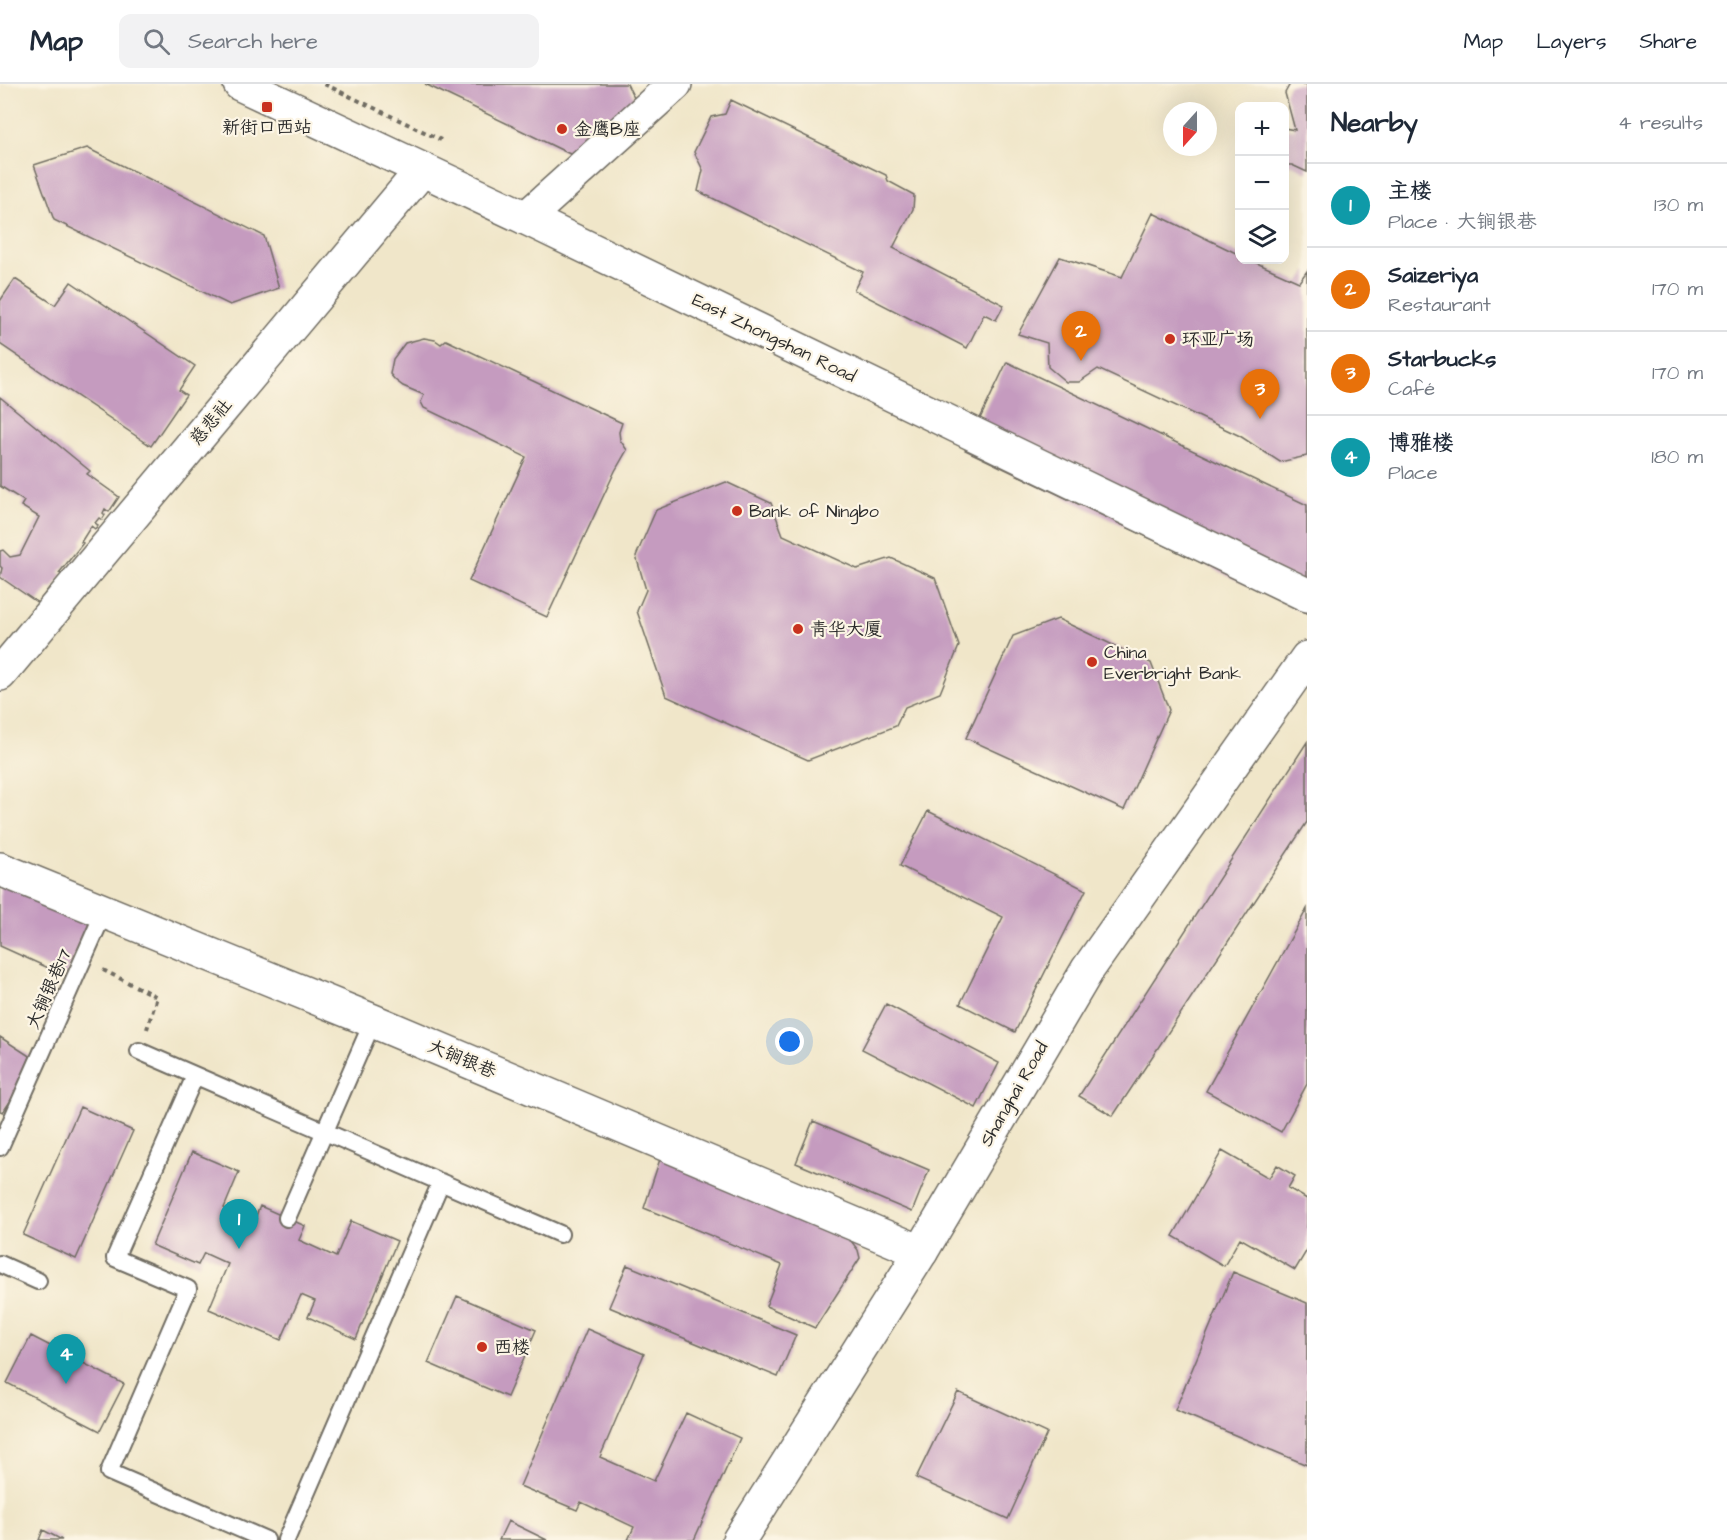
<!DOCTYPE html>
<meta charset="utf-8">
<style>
:root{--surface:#fff;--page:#f2f2f3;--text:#1f2937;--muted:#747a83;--line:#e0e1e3;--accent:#0f766e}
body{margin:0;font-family:"Architects Daughter","LXGW WenKai TC",sans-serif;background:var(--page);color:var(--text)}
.controls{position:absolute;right:18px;top:18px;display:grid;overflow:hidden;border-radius:12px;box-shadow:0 6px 24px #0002}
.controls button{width:54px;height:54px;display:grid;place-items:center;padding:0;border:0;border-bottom:2px solid var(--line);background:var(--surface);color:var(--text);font:30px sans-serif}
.compass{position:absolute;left:1163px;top:18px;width:54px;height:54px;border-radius:50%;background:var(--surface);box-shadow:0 6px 24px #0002;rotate:201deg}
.you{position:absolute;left:790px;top:958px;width:21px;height:21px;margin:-15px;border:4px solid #fff;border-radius:50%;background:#1a73e8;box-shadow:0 0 0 9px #1a73e833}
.badge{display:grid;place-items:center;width:39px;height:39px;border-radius:50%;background:var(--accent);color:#fff;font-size:20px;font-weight:700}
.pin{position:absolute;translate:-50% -50px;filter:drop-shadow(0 2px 3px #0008)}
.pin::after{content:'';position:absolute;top:32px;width:21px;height:18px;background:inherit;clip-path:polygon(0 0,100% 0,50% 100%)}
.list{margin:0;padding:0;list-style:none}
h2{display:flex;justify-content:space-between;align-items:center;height:78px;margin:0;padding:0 24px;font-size:26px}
h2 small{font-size:20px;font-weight:400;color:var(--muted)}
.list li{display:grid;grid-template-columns:39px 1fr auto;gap:18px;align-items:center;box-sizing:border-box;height:84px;padding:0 24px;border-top:2px solid var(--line)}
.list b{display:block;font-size:22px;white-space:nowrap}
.list p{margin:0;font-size:20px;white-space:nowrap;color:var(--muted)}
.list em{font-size:20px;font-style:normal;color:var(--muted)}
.icon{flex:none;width:33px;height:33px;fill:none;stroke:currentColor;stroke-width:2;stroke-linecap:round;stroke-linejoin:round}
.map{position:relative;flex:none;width:1307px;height:1456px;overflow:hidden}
header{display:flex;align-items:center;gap:36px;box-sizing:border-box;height:84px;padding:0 30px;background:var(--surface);border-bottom:2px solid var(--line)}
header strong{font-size:28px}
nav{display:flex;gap:33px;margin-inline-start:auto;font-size:21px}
.search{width:420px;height:54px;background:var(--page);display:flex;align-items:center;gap:15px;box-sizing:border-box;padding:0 21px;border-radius:12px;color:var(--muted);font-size:22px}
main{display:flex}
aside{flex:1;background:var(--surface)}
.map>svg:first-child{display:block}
.building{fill:#c59bbf}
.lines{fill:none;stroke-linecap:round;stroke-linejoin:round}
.service-casing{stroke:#706c62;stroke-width:20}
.minor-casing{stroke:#706c62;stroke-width:36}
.secondary-casing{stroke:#706c62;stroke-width:36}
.primary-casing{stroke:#706c62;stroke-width:36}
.path{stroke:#706c62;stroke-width:4;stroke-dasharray:4.5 4.5;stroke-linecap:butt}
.service{stroke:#fff;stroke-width:16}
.minor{stroke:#fff;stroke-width:33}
.secondary{stroke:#fff;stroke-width:33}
.primary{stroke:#fff;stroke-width:33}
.poi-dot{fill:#c8321e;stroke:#fcf5e5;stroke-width:2}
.labels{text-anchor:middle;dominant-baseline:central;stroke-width:4.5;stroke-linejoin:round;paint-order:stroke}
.poi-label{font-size:18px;fill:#2b2b2b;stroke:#fcf5e5;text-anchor:start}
.street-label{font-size:18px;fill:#2b2b2b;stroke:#fcf5e5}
</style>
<header>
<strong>Map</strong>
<div class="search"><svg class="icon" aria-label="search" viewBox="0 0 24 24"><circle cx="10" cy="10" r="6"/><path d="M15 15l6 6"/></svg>Search here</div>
<nav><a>Map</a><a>Layers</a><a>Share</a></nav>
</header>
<main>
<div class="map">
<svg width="1307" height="1456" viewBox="0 0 1307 1456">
<rect width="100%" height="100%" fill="#fcf5e5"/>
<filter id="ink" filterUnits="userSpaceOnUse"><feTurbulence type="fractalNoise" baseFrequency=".0167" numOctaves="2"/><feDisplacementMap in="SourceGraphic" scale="12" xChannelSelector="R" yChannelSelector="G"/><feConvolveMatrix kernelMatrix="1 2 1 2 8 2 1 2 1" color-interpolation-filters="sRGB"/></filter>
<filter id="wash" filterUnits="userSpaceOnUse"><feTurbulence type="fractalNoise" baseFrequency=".008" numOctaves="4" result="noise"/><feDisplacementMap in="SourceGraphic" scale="24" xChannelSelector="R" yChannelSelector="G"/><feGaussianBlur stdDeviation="1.35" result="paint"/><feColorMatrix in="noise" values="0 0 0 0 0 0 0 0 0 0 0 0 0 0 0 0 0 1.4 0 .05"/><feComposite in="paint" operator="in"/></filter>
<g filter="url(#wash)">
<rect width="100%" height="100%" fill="#f0e6c9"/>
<g id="blocks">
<path class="building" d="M425 0H627L637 20 572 71Z
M1290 0H1307V88L1292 81H1284V44L1295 46 1285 9Z
M731 16 886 91 888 97 914 111 913 125 893 164 1004 221 996 236 984 230 967 264 854 206 863 188 698 107 703 86 694 68 711 33 725 30Z
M87 64 264 152 279 204 230 221 54 136 34 81Z
M1153 129 1240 171V176H1250L1299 198 1307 187V372L1280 378 1240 352 1098 285 1079 298H1066L1048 283 1047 259 1018 250 1060 173 1122 193Z
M15 195 55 221 71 198 195 282 179 306 186 311 151 362 0 260V217Z
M424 254 435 256 441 260 446 256 622 339 619 348 620 356 627 366 615 387 547 533 469 497 526 373 424 324 421 318 424 311 403 302 395 296 390 290 393 275 405 259Z
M1007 278 1307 421V529L965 366Z
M0 313 90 387 87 390 119 413 109 428 105 425 103 429 105 431 102 436 99 434 95 439 98 441 95 445 91 442 81 458 83 459 59 489 63 491 52 505 49 504 38 519 0 493 2 484 0 482V467L3 466 10 473 20 471 39 433 21 422 24 417 0 402Z
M726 398 771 419 783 451 857 485 891 474 935 494 959 562 940 609 905 623 896 642 808 676 666 612 637 527 646 506 636 472 656 426Z
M1058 535 1151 579 1169 626 1124 726 966 654 1013 552Z
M1307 658V738L1113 1032 1079 1012Z
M928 727 1086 806 1015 948 960 920 1003 833 900 782Z
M0 793 93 834 66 892 0 862Z
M1307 825V1000L1281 1048 1206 1007Z
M886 920 999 979 976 1024 862 965Z
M0 953 37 977 3 1028 0 1027Z
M80 1023 133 1047 76 1175 23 1151Z
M813 1037 929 1086 912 1128 796 1079Z
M1222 1067 1269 1094 1277 1081 1295 1092 1288 1104 1307 1115V1166L1295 1186 1240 1154 1224 1182 1173 1152Z
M192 1068 239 1088 224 1124 254 1137 260 1122 305 1142 299 1156 336 1173 351 1137 397 1157 356 1255 308 1233 315 1217 301 1211 281 1256 209 1225 228 1180 204 1169 198 1181 152 1161Z
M661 1072 848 1153 858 1166 860 1174 815 1244 766 1222 782 1181 644 1124Z
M627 1181 796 1251 778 1293 609 1223Z
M1233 1188 1307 1219V1381L1175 1326Z
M457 1212 536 1246 507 1313 428 1279Z
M587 1245 644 1270 600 1373 654 1397 686 1329 740 1354 694 1456H628L634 1443 581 1418 577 1426 520 1402Z
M31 1252 124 1300 100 1347 7 1299Z
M958 1308 1047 1349 1008 1435 916 1394Z
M508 1437 547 1456H499Z
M43 1446 62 1456H39Z"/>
</g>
</g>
<g filter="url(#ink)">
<use href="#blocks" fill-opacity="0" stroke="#706c62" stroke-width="1.5"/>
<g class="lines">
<defs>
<path id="service" d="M139 967 560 1150
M195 992 115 1174 188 1205 109 1388 266 1456
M0 1063 104 828
M287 1134 373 937
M0 1180 38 1197
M286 1456 441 1098"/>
<path id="minor" d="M526 134 675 0
M0 590 422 86
M0 785 373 937 921 1168"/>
<path id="secondary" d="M739 1456 921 1168 1088 885 1307 574"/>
<path id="primary" d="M240 0 526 134 1307 511"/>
</defs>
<use href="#service" class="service-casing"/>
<use href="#minor" class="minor-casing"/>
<use href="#secondary" class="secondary-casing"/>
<use href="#primary" class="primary-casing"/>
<path class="path" d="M324 0 441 56
M103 886 157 913 147 945"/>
<use href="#service" class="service"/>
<use href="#minor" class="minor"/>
<use href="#secondary" class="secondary"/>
<use href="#primary" class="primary"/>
</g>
</g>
<g class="poi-dot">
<rect x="261" y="17" width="12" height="12" rx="3"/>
<circle cx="562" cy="45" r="6"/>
<circle cx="1170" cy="255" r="6"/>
<circle cx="737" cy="427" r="6"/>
<circle cx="798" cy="545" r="6"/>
<circle cx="1092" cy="578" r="6"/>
<circle cx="482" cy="1263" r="6"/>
</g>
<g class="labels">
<g class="poi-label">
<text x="267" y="43" text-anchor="middle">新街口西站</text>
<text x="574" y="45">金鹰B座</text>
<text x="1182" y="255">环亚广场</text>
<text x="749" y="427">Bank of Ningbo</text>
<text x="810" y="545">青华大厦</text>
<text x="1104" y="568">China<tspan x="1104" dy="21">Everbright Bank</tspan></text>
<text x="494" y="1263">西楼</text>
</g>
<g class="street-label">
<text transform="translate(774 254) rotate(26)">East Zhongshan Road</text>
<text transform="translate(211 338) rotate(-50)">慈悲社</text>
<text transform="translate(49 905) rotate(-66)">大锏银巷17</text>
<text transform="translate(462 975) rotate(23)">大锏银巷</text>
<text transform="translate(1014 1010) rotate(-60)">Shanghai Road</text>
</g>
</g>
</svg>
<div class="controls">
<button>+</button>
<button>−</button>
<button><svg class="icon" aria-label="layers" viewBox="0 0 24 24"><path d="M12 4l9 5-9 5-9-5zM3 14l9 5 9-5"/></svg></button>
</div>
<svg class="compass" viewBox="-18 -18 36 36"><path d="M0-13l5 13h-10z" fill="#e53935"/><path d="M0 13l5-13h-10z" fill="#747a83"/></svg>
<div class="you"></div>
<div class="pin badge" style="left:239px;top:1165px;background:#0f9aa8">1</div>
<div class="pin badge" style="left:1081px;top:277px;background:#e8710a">2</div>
<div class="pin badge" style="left:1260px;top:335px;background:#e8710a">3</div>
<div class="pin badge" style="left:66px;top:1300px;background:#0f9aa8">4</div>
</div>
<aside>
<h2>Nearby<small>4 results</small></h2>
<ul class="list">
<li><span class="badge" style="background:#0f9aa8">1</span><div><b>主楼</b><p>Place · 大锏银巷</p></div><em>130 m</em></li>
<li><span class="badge" style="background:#e8710a">2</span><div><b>Saizeriya</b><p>Restaurant</p></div><em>170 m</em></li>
<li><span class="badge" style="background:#e8710a">3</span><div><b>Starbucks</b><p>Café</p></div><em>170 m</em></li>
<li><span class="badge" style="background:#0f9aa8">4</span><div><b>博雅楼</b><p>Place</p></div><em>180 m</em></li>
</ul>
</aside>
</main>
